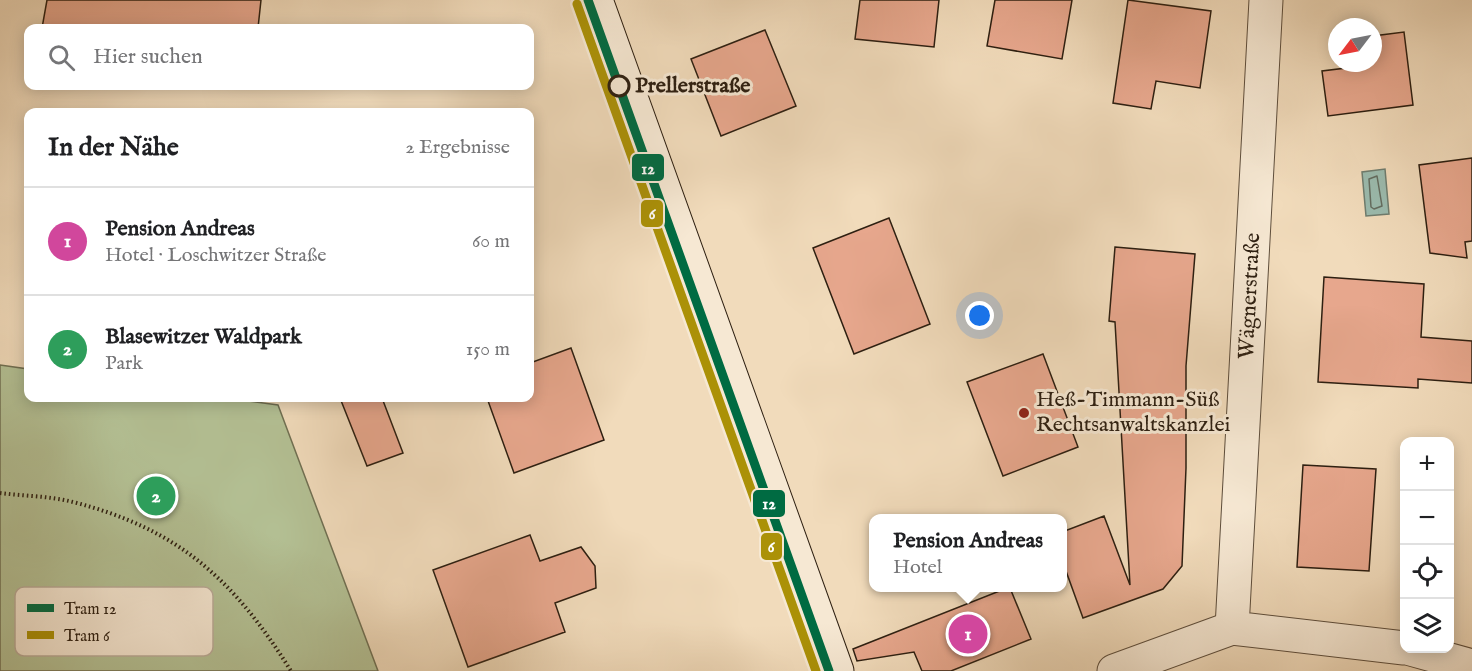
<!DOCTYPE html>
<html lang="de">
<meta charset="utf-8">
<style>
:root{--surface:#fff;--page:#f2f2f2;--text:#202124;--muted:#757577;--line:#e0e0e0;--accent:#ea580c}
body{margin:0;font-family:"IM FELL English",serif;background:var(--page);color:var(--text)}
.controls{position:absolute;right:18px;bottom:18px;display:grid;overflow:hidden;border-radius:12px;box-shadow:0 3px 15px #0003}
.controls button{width:54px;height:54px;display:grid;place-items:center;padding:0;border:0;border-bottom:2px solid var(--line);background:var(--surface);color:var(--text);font:30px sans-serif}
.compass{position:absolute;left:1328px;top:18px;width:54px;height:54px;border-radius:50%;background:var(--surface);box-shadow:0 3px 15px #0003;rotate:238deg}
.you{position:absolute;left:980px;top:316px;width:21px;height:21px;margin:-15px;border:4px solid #fff;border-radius:50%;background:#1a73e8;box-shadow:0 0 0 9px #1a73e833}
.badge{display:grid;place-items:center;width:39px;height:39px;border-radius:50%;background:var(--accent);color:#fff;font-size:20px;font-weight:700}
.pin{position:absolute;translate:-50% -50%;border:3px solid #fff;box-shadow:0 2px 6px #0006}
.popup{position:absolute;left:869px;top:514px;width:198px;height:78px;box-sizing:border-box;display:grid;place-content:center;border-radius:12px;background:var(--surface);filter:drop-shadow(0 2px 4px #0005);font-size:20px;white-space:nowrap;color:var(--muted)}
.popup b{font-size:22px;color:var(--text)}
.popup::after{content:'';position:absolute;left:50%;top:100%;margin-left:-12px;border:12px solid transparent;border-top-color:var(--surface)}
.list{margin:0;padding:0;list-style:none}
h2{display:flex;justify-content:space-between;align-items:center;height:78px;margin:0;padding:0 24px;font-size:26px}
h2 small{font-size:20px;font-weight:400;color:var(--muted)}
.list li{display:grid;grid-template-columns:39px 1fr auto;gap:18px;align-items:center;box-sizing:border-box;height:108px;padding:0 24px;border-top:2px solid var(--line)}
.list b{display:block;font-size:22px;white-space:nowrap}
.list p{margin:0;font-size:20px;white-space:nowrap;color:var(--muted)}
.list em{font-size:20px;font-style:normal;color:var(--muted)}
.icon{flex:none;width:33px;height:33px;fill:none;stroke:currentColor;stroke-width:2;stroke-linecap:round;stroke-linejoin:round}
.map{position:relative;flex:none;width:1472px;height:671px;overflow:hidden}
.search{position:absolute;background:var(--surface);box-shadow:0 3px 15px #0003;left:24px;top:24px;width:510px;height:66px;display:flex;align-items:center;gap:15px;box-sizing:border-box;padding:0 21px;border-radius:12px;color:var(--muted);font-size:22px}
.panel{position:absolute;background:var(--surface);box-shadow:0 3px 15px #0003;left:24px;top:108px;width:510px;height:294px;border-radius:12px}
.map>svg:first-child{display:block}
.green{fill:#b4c195;stroke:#707053;stroke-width:1.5}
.water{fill:#9bbbae;stroke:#6f7d6f;stroke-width:1.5}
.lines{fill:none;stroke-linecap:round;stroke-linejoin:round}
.shore{stroke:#646d60;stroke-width:1.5}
.building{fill:#e7a78d;stroke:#2d1f11;stroke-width:1.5}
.street-casing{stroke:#5e4e3c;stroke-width:35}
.secondary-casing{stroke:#2d1f11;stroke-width:35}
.path{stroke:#2d1f11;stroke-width:4;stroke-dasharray:1.5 3;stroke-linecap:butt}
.street{stroke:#f6e8d3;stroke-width:33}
.secondary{stroke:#f6e8d3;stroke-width:33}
.tram-1-casing{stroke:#f6e8d3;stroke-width:14}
.tram-2-casing{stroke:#f6e8d3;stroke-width:14}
.tram-1{stroke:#006b42;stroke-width:9}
.tram-2{stroke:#ab9107;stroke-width:9}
.stop-dot{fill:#f6e8d3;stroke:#2d1f11;stroke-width:3}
.poi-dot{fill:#8f2418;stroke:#f6e8d3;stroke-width:2}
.labels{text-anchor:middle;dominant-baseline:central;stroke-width:6;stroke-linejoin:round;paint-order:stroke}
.stop-label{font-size:22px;font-weight:bold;fill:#2d1f11;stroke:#f6e8d3;text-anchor:start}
.street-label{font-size:22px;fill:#2d1f11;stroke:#f6e8d3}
.poi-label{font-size:22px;fill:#2d1f11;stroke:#f6e8d3;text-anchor:start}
.key{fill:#f6e8d3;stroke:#baac99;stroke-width:1.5}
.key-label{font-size:16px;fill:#2d1f11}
.line-badge{stroke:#f6e8d3;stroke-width:2}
.badge-label{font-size:16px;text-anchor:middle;font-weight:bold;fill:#fff}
</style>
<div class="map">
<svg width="1472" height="671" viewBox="0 0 1472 671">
<rect width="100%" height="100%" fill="#f1dbbb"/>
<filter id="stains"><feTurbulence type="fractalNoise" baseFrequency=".00333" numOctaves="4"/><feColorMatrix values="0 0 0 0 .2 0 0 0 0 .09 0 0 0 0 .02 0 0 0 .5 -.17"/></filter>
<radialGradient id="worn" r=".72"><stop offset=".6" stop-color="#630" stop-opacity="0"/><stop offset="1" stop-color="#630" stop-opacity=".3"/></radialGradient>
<path class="green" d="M0 365 28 369V398H225L278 405 378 671H0Z"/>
<path class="water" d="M1385 169 1389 214 1366 216 1362 172Z"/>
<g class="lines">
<path class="shore" d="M1377 176 1382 206 1374 209 1371 207 1369 179Z"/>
</g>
<path class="building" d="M47 0H261L258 28H42Z
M860 0H939L934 47 855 39Z
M995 0H1072L1062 59 987 46Z
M1128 0 1211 11 1200 88 1156 81 1151 109 1113 103Z
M765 30 796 106 721 136 691 59Z
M1404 32 1413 105 1328 116 1322 71 1346 68 1345 63H1373V36Z
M1472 158V241L1465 242 1467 258 1430 253 1419 165Z
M889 218 930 324 854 354 813 248Z
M1115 247 1195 254 1186 366V468L1182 566 1163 589 1083 618 1062 560V532L1104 516 1130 585 1115 322 1109 321Z
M1324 277 1424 284 1421 337 1472 341V383L1418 379V388L1318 382Z
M571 348 604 440 514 473 487 398H530V363Z
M1043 354 1078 447 1003 476 967 382Z
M340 398H382L403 453 367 466Z
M1303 465 1376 469 1369 571 1297 567Z
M530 535 540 561 581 547 595 566 596 588 555 603 565 632 468 667 433 570Z
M1007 588H1010L1031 639 951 671H922L914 652 857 661 853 649Z"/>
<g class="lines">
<defs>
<path id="street" d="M1232 628 1266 0
M1407 648 1472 666
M1114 671 1232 628 1404 648"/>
<path id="secondary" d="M596 0 837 671"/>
</defs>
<use href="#street" class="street-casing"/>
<use href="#secondary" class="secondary-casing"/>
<path class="path" d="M0 493C24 496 50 496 73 502 179 529 234 580 291 671"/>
<use href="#street" class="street"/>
<use href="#secondary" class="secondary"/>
<defs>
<path id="tram-1" d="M588 0 829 671"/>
<path id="tram-2" d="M577 4 816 671"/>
</defs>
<use href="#tram-1" class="tram-1-casing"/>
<use href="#tram-2" class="tram-2-casing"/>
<use href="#tram-1" class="tram-1"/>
<use href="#tram-2" class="tram-2"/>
</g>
<circle class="stop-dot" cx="619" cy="86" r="10"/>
<circle class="poi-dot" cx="1024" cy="413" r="6"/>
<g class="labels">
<g class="stop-label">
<text x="635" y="86">Prellerstraße</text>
</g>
<g class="street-label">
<text transform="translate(1250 296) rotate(-87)">Wägnerstraße</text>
</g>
<g class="poi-label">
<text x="1036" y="400">Heß-Timmann-Süß<tspan x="1036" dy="25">Rechtsanwaltskanzlei</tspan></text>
</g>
</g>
<rect x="15" y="587" width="198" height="69" rx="9" class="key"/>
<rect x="27" y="604" width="27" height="8" fill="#006b42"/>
<rect x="27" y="631" width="27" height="8" fill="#ab9107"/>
<g class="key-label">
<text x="64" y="614">Tram 12</text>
<text x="64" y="641">Tram 6</text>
</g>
<g class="line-badge">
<rect x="631" y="153" width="34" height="29" rx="6" fill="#006b42"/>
<rect x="640" y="199" width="24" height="29" rx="6" fill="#ab9107"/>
<rect x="752" y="489" width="34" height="29" rx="6" fill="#006b42"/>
<rect x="760" y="532" width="23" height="29" rx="6" fill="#ab9107"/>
</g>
<g class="badge-label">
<text x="648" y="174">12</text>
<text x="652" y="219">6</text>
<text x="769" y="509">12</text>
<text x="771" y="552">6</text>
</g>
<rect width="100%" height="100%" filter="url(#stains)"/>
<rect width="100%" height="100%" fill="url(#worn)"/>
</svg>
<div class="controls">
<button>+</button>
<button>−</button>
<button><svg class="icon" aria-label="locate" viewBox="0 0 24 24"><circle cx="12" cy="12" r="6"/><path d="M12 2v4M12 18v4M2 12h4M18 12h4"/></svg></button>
<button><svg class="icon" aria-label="layers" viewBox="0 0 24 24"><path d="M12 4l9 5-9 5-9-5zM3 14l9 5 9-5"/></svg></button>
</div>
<svg class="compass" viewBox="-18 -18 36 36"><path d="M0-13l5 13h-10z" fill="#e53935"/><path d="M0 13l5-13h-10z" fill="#757577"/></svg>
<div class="you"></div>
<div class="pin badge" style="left:968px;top:634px;background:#d1479c">1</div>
<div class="popup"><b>Pension Andreas</b>Hotel</div>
<div class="pin badge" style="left:156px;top:496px;background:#2e9e5b">2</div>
<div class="search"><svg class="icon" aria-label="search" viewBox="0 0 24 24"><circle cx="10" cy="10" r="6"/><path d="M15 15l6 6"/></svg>Hier suchen</div>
<section class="panel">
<h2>In der Nähe<small>2 Ergebnisse</small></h2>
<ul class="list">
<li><span class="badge" style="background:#d1479c">1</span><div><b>Pension Andreas</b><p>Hotel · Loschwitzer Straße</p></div><em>60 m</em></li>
<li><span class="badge" style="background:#2e9e5b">2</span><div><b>Blasewitzer Waldpark</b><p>Park</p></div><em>150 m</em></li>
</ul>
</section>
</div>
